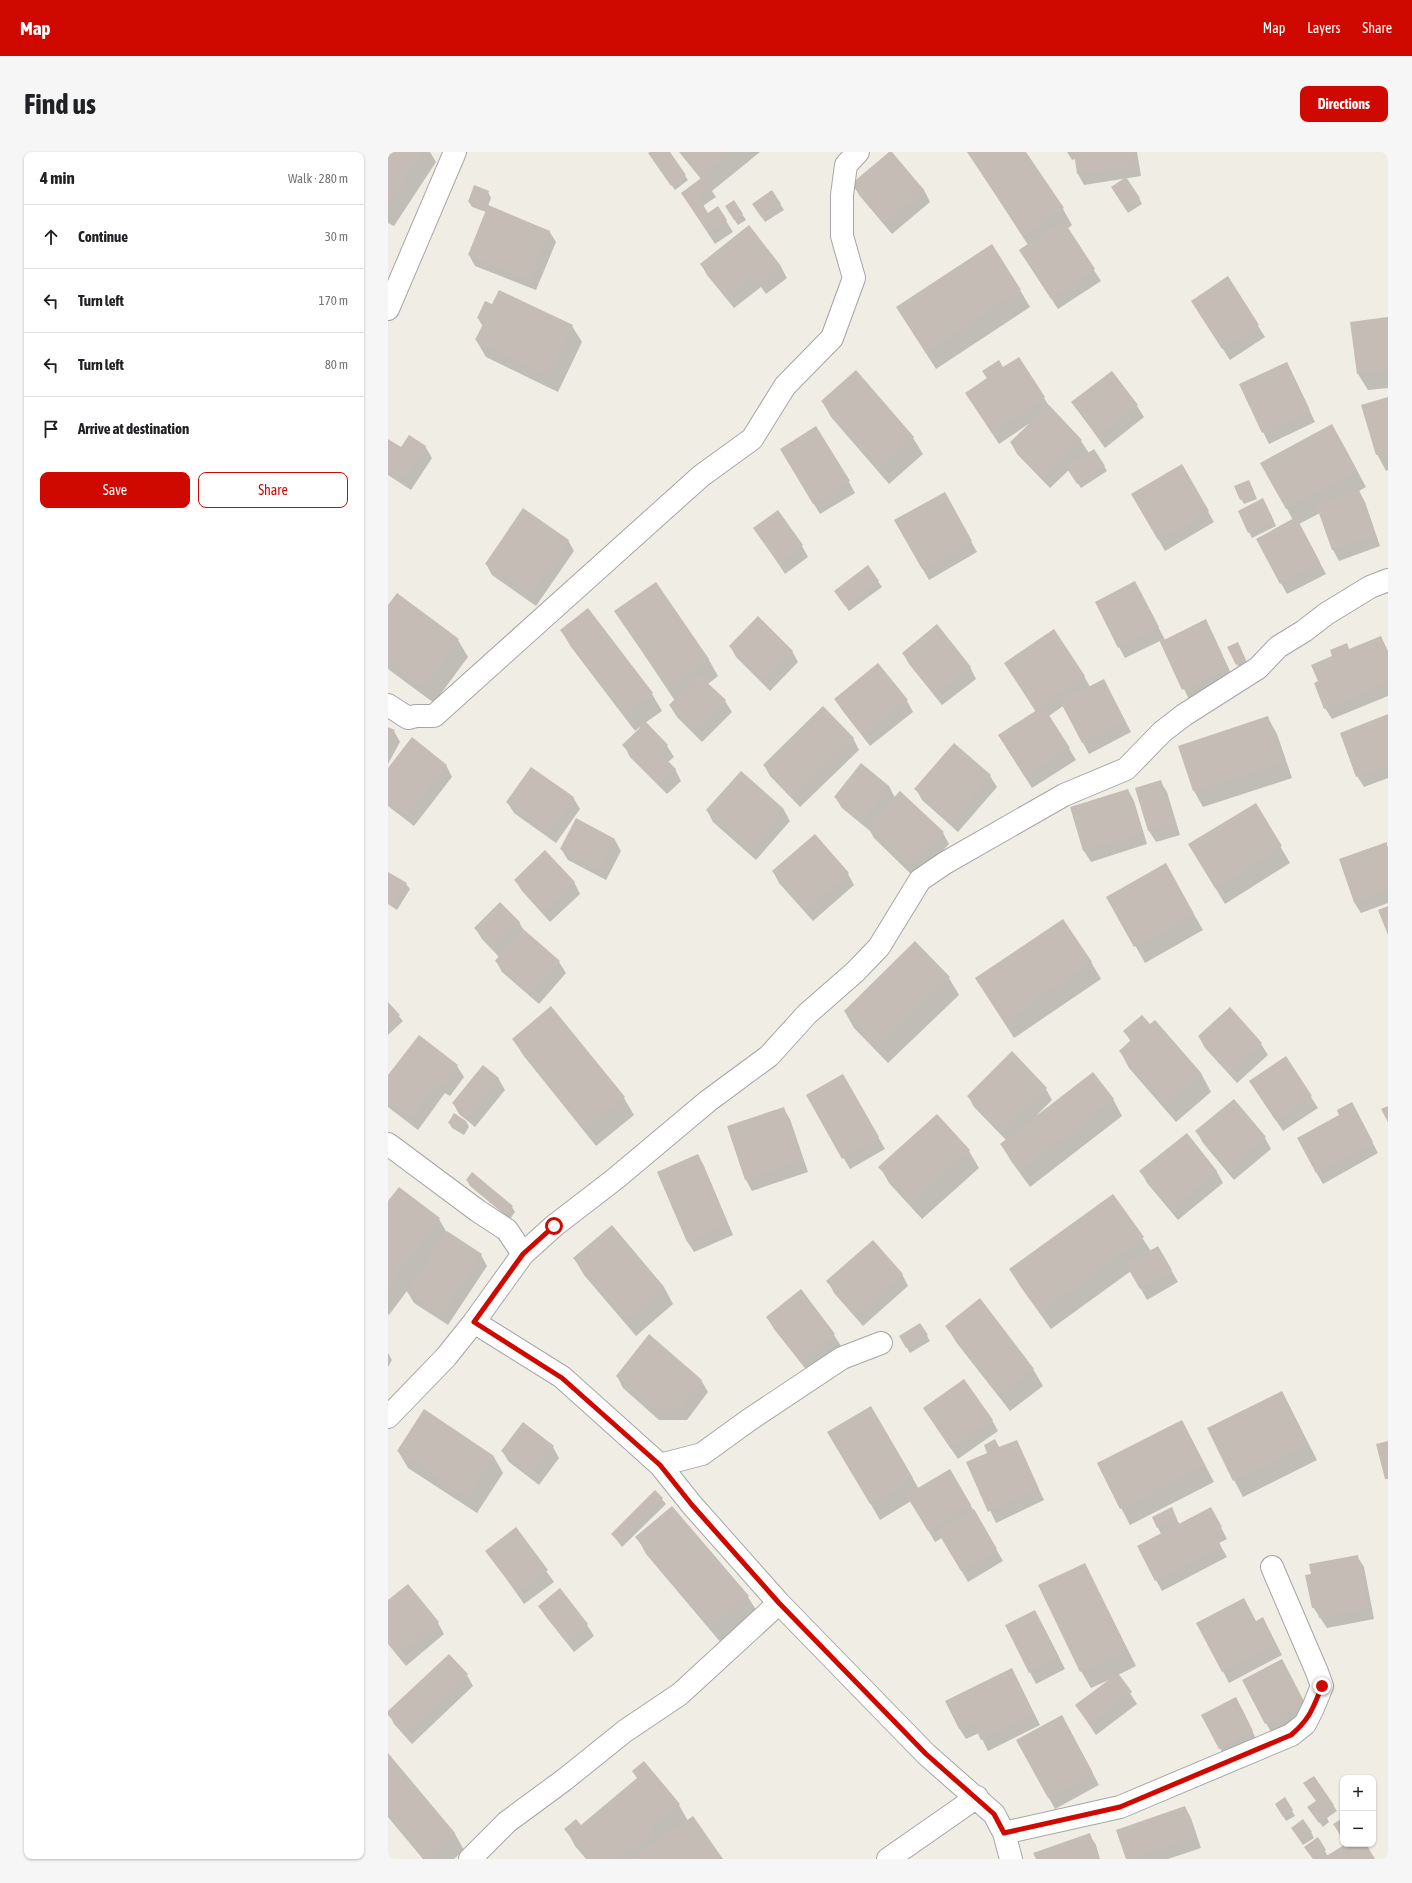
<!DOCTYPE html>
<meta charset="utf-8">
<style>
:root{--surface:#fff;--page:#f6f6f6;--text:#202124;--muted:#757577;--line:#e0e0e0;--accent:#cf0900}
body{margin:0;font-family:"Asap Condensed",sans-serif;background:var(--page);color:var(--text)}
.controls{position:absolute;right:12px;bottom:12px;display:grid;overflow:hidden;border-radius:8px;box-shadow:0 1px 3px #0004}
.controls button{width:36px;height:36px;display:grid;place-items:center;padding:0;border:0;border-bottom:1px solid var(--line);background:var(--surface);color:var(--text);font:20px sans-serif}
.stop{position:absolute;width:12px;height:12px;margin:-9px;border:3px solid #cf0900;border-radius:50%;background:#fff}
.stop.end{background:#cf0900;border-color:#fff;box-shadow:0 1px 4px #0008}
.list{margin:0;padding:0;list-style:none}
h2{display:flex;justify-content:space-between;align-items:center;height:52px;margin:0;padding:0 16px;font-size:17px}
h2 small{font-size:13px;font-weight:400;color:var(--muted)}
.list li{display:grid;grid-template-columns:26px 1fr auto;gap:12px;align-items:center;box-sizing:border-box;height:64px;padding:0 16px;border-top:1px solid var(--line)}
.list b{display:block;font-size:15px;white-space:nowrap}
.list em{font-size:13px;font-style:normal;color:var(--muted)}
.actions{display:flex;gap:8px;padding:12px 16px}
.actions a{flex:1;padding:9px 0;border:1px solid var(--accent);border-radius:8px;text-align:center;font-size:14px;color:var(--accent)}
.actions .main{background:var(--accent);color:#fff}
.icon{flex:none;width:22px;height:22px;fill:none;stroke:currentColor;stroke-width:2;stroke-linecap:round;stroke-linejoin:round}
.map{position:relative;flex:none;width:1000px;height:1707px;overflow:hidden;border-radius:8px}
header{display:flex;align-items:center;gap:24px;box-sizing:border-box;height:56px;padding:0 20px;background:var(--accent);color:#fff}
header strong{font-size:19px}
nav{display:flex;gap:22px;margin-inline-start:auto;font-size:14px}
.intro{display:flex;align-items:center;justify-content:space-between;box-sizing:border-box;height:96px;padding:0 24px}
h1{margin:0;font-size:28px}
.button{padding:10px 18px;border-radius:8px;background:var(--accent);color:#fff;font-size:14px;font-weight:700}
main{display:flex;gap:24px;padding:0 24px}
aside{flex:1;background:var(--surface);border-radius:8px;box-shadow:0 1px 3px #0004}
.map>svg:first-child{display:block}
.shadow{fill:#0003}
.building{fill:#c5bcb5}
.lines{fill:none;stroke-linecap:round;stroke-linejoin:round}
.minor-casing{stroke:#a6a6a6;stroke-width:24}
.minor{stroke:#fff;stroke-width:22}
.route{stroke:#cf0900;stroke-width:5}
</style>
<header>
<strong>Map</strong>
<nav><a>Map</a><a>Layers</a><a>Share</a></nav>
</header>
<div class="intro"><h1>Find us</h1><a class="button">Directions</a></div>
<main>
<aside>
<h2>4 min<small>Walk · 280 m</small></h2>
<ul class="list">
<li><svg class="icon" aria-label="ahead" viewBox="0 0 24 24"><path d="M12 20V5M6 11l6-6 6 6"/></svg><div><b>Continue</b></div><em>30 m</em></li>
<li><svg class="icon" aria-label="left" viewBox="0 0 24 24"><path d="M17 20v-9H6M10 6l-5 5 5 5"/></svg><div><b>Turn left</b></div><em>170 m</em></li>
<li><svg class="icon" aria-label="left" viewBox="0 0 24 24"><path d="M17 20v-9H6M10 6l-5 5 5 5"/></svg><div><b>Turn left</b></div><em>80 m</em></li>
<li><svg class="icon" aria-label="arrive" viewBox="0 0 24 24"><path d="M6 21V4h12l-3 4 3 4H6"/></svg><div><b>Arrive at destination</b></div></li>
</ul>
<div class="actions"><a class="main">Save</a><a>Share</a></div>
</aside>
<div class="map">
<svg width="1000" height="1707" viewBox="0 0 1000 1707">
<rect width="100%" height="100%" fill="#f0ede5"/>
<path class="shadow" d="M0 0H42L48 10 6 74 0 71Z
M264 0H281L300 28 287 38 265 7Z
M291 0H372L324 39 328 45 315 54 320 62 330 56 345 80 327 92 294 41 313 27Z
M502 0 536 38 542 50 504 82 471 43 465 32Z
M580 0H637L675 57 684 73 679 77 713 129 670 157 639 109 640 93Z
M679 0H749L753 24 696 33 690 22 688 7 684 8Z
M100 40 103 46 100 54 161 79 168 90 148 138 87 114 81 103 98 60 84 55 81 50Z
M384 40 396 58 377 70 369 57Z
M727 41 751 46 754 52 740 61Z
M346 50 358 68 350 73 341 60Z
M361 74 393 115 399 126 378 142 373 135 346 156 319 123 313 112Z
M840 126 877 185 842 208 811 160Z
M632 138 642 155 548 217 509 156Z
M90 166 184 174 194 190 170 240 98 205 88 188 95 175Z
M1000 166V236L980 238 970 222Z
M631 206 663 257 693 289 701 301 716 314 719 319 693 336 681 318 662 336 629 302 623 291 642 271 611 292 585 252 615 216Z
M899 211 927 270 881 292 852 233Z
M723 220 749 254 756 265 717 296 684 250Z
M1000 246V318L998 319 989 302Z
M434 249 525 286 535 302 501 332 443 265Z
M0 288 13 297 37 294 44 306 23 338 0 323Z
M953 289 978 335 971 339 977 350 992 394 951 409 945 398 932 361 911 372 938 422 899 442 893 431 905 368 874 311Z
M399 308 461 330 467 341 432 362Z
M794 314 826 370 777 399 744 342Z
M861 329 869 347 856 352 853 347Z
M556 341 589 400 541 428 507 369Z
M878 353 888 374 864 386 851 360Z
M367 376 414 394 420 405 397 422Z
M180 388 186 399 148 454 104 423 98 412Z
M480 415 494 435 461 459 450 444Z
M267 431 321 508 330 524 320 532 337 549 344 560 314 590 289 565 282 554 287 549 228 460Z
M9 442 70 488 80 505 46 551 0 517V454Z
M753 442 777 488 824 480 846 528 802 549 772 489 737 506 731 495Z
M200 458 264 542 274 559 257 571 279 594 286 605 280 610 287 617 293 629 279 642 242 605 236 593 253 576 252 575 247 579 183 495 173 478Z
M993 485 1000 499V544L944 567 937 556 931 529 945 505 959 493 961 498Z
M342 494 404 499 410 510 382 539 348 505Z
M852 496 860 514 852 517 849 512Z
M515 501 582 515 588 527 554 553 521 512Z
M617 511 696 524 702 535 716 528 743 580 701 602 675 554 661 564 688 608 644 636 618 595 648 560Z
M447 547 519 549 525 560 482 594 454 558Z
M1000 563V626L976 635 969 624Z
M880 566 889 582 904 626 815 655 806 639 792 595Z
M0 576 6 579 12 590 0 612Z
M465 586 471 598 412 655 382 624 376 613Z
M58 613 64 625 26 674 0 654V617Z
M353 620 396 658 402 669 368 708 325 670 319 658Z
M602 624 609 635 570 680 534 648 528 637Z
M772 629 779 640 792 683 768 690 761 679 748 636Z
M501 634 507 646 555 681 561 692 528 727 486 686 482 679 454 656 447 645Z
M740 638 746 649 759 692 703 710 696 699 683 656Z
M185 645 192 657 168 691 126 661 119 650Z
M867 652 902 711 837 752 811 709Z
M189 668 227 688 233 699 218 728 180 708 173 697Z
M998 692 1000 695V751L973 761 966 750 952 708Z
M777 712 815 778 757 811 720 745Z
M385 719 460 722 466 733 425 769 391 731Z
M0 721 18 732 22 737 9 758 0 752Z
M127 728 186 730 192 742 162 770 134 739Z
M131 770 136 779 171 810 178 821 151 852 114 820 108 809 111 805 94 787 87 776Z
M703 810 713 827 626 886 588 827Z
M561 826 571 843 500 911 466 876 457 860Z
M0 852 15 869 0 883Z
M163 856 236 946 246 963 208 994 135 903 125 887Z
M767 869 814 923 823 940 788 970 741 916 732 899 743 890 736 879 762 873Z
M31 884 69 914 76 925 62 944 57 941 30 978 0 955V925Z
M811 885 873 892 880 903 849 931 817 896Z
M897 905 930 956 895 979 869 940Z
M455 923 497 997 462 1017 419 943Z
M110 926 117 938 87 975 71 962 65 951Z
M658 937 664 948 649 963 650 964 725 947 734 964 642 1035 623 1009 613 992 618 988 586 955 580 944Z
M395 956 402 967 420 1020 364 1039 358 1028Z
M549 963 581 999 591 1016 534 1067 501 1031 492 1015Z
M970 963 990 1001 935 1032 928 1020Z
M78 969 81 975 76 983 64 976 61 971Z
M809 980 877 986 883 997 846 1028 815 991Z
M799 982 829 1020 835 1031 790 1068 759 1031 753 1019Z
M310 1003 316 1014 345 1083 306 1100 299 1089Z
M79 1028 124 1055 127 1060 122 1067 82 1034Z
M725 1043 763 1099 770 1095 790 1130 759 1148 743 1119 663 1177 632 1134 622 1117Z
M0 1051 51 1067 59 1081 93 1103 99 1114 60 1173 26 1151 19 1139 1 1163 0 1162Z
M224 1074 276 1135 285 1152 248 1184 196 1123 186 1106Z
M514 1122 520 1134 475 1174 446 1141 440 1129Z
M413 1139 446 1183 453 1194 420 1220 386 1177 379 1165Z
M532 1172 542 1189 522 1201 512 1184Z
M559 1174 645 1217 655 1234 622 1259 568 1190Z
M0 1201 4 1208 0 1215Z
M229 1224 313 1228 320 1240 299 1268H271L235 1236Z
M894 1240 929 1308 855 1345 846 1328Z
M483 1255 531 1337 562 1318 615 1409 580 1430 554 1386 547 1390 523 1349 492 1368 441 1280Z
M536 1257 604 1268 610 1279 570 1307Z
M36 1259 106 1305 115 1321 89 1361 20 1316 10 1299Z
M803 1286 826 1330 742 1373 710 1312Z
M628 1289 656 1348 608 1371 580 1311Z
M165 1295 171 1306 151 1333 121 1310 114 1299Z
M267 1339 278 1352 234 1395 224 1382Z
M284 1355 360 1445 370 1461 334 1492 258 1402 249 1385Z
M786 1362 792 1373 828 1366 839 1387 831 1391 839 1405 774 1439 768 1428 773 1382 765 1365Z
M128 1377 166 1430 136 1452 99 1399Z
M969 1404 976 1415 986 1467 939 1476 925 1455Z
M697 1412 748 1514 730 1523 749 1552 708 1583 688 1553 723 1527 703 1536 693 1519Z
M20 1433 50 1471 56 1482 18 1514 0 1492V1450Z
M172 1438 199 1473 206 1484 186 1500 158 1465 151 1454Z
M653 1470 677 1517 648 1532 618 1474Z
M868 1470 881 1478 894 1503 841 1531 810 1471Z
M894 1508 922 1562 884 1582 878 1571Z
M624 1517 652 1573 600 1599 591 1581 578 1587 571 1576Z
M79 1523 85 1534 24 1592 6 1572 0 1560Z
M854 1557 870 1591 838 1607 832 1596Z
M680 1575 711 1633 667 1657 629 1588Z
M0 1602 67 1682 76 1698 66 1707H35L0 1665Z
M256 1610 291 1653 300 1669 334 1707H198L187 1694 178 1677 193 1674 250 1627Z
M926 1625 949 1659 939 1666 941 1670 935 1675 924 1660 929 1649Z
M897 1647 907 1664 898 1669 888 1652Z
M797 1655 803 1666 813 1696 780 1707H739L730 1678Z
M923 1680 926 1686 915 1693 907 1681Z
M701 1682 708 1693 712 1707H649Z
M929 1687 940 1704 960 1692H977L986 1707H925L921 1700Z"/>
<path class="building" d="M0 0H34L0 52Z
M262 0H282L298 23 283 34 260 1Z
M294 0H342L313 24Z
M501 0H504L536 38 497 71 463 32Z
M579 0H638L676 56 635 84Z
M686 0H745L747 13 689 22Z
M316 24 322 34 309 43 320 61 330 54 339 68 320 81 293 41Z
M738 25 752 46 737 56 723 35Z
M86 33 101 39 95 55 80 50Z
M384 38 393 52 374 66 364 52Z
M346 48 355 62 346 68 337 54Z
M100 53 162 79 141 128 80 103Z
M675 68 707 117 663 147 631 98Z
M361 73 393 114 371 131 366 125 339 146 312 112Z
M604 92 633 138 538 201 508 155Z
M840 124 871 173 834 197 803 149Z
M111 138 185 173 160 224 87 188 96 170 89 166 97 149 104 152Z
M1000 165V218L969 222 962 170Z
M631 205 657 245 604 281 577 241 599 226 594 219 611 208 615 215Z
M899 210 922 258 874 281 851 232Z
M468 218 526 285 491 316 433 249Z
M724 219 750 253 710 285 683 250Z
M1000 245V299L988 303 973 253Z
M661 253 694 288 656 326 622 290Z
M944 272 969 318 898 357 872 311Z
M428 274 462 329 425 352 392 297Z
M21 283 38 294 16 327 0 317V287L13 295Z
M706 297 717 314 689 332 678 315Z
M794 312 821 359 770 388 743 342Z
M861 328 867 342 852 348 846 334Z
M971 338 987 383 944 398 928 353Z
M557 340 584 389 534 417 506 368Z
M875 346 886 369 860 381 850 359Z
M135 356 181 388 142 443 97 412Z
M390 358 415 393 390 411 365 376Z
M908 365 932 410 892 432 868 387Z
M480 413 491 429 457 454 446 439Z
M747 429 771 475 730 496 707 450Z
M268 430 321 507 280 537 226 459Z
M9 441 71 487 36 535 0 508V453Z
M200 456 265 541 237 563 172 478Z
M370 464 405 499 375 528 341 494Z
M818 467 840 516 794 538 772 490Z
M549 472 583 515 547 543 514 501Z
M666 477 697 524 647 558 616 511Z
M993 484 1000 501V530L936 557 926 531 930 529 923 513 944 504 942 498 959 491 961 497Z
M850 490 858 508 848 513 839 495Z
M490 511 520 548 475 584 446 547Z
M311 523 338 548 308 579 281 553Z
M716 527 737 569 694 591 672 549Z
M435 554 466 586 405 645 375 613Z
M655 554 682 596 637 625 610 583Z
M1000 562V612L968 625 952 581Z
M880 564 895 610 805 639 790 594Z
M258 570 280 593 272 601 288 617 272 632 234 593Z
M0 575 7 578 0 590Z
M24 585 59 613 19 664 0 649V616Z
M566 591 603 623 563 669 526 637Z
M473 611 501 634 475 668 446 645Z
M143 615 186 645 161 681 118 650Z
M353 619 396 657 361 697 318 658Z
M773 628 786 671 760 679 747 636Z
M740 637 754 681 695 699 682 655Z
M512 639 556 680 521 716 478 674Z
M868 651 894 694 827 736 800 692Z
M188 666 227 687 211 718 172 697Z
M427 682 461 721 418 759 384 719Z
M999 690 1000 738 966 750 951 707Z
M157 698 187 730 155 760 126 728Z
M778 711 806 762 746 795 718 745Z
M0 720 19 731 6 753 0 749Z
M112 750 132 770 106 796 86 776Z
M1000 754V783L990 758Z
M675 767 704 810 616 870 587 826Z
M134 776 172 809 144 842 107 809Z
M527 789 562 825 490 895 456 859Z
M0 850 12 863 0 875Z
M163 854 237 945 197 978 124 887Z
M842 855 874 891 842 920 810 884Z
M754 863 762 872 767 868 814 922 778 954 731 899 743 888 735 879Z
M31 883 70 913 55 934 51 930 23 967 0 950V923Z
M624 899 659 936 614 980 579 944Z
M898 904 924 944 888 969 861 929Z
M95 913 111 926 80 964 64 951Z
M705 920 726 947 632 1019 612 992Z
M455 922 491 985 454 1007 418 943Z
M846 947 878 985 839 1017 807 979Z
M964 950 985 990 928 1021 909 986 951 963 949 958Z
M1000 954V970L993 957Z
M396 955 414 1008 357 1028 339 974Z
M66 961 78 969 73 979 60 971Z
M549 962 582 998 524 1051 490 1015Z
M799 981 829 1019 783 1057 751 1019Z
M310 1002 340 1072 299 1090 269 1020Z
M84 1020 125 1054 118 1062 78 1028Z
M11 1035 52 1066 0 1135V1049Z
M725 1042 756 1085 652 1161 621 1117Z
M224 1073 276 1135 238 1168 185 1106Z
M59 1079 94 1102 53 1163 19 1140Z
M485 1088 515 1122 468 1163 438 1129Z
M770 1094 784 1118 752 1137 738 1113Z
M413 1137 447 1182 413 1210 378 1165Z
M592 1146 646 1217 611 1243 557 1174Z
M532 1171 540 1183 518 1196 511 1184Z
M261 1182 314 1228 293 1257H264L228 1224Z
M576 1227 605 1268 563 1297 535 1256Z
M894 1239 920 1291 845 1329 819 1276Z
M483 1254 525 1326 482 1352 439 1280Z
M36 1257 106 1304 79 1345 9 1299Z
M794 1268 817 1313 732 1357 709 1311Z
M135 1270 166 1294 144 1322 113 1299Z
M607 1287 611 1295 629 1288 651 1337 600 1360 578 1310 599 1301 596 1293Z
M1000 1289V1327H997L988 1292Z
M562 1317 583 1353 540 1379 518 1343Z
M267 1338 275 1346 231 1390 223 1382Z
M284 1354 361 1444 324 1476 247 1385Z
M784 1355 789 1367 769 1376 764 1365Z
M823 1355 834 1375 826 1380 833 1394 767 1429 749 1394Z
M586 1357 609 1397 573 1419 549 1379Z
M128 1375 160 1418 129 1441 97 1399Z
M970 1403 980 1456 931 1466 929 1455 924 1456 917 1423 923 1422 921 1412Z
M697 1411 739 1497 692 1520 650 1433Z
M20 1432 51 1470 11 1503 0 1490V1448Z
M172 1436 200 1472 179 1490 150 1454Z
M856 1446 868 1469 875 1465 888 1492 834 1520 808 1471Z
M647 1458 671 1505 641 1521 617 1473Z
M61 1502 80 1522 17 1581 0 1563V1559Z
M894 1507 917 1551 877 1572 854 1528Z
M624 1516 646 1562 593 1588 584 1570 571 1577 557 1549Z
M730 1521 744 1540 701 1572 687 1553Z
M848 1545 865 1579 831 1597 813 1563Z
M674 1563 705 1621 660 1646 628 1588Z
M0 1601 67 1681 38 1707 0 1661Z
M256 1609 292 1652 261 1678 264 1682 247 1697 243 1693 227 1707H201L176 1677 188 1667 193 1673 249 1626 244 1619Z
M926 1624 946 1653 936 1661 939 1664 931 1671 919 1655 928 1649 915 1631Z
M897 1645 905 1658 895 1665 887 1652Z
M797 1654 807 1684 738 1707 728 1678Z
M305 1664 335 1707H243Z
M955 1666V1683L953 1684 945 1672Z
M915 1667 924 1680 912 1688 903 1676Z
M702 1681 711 1707H648L645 1701Z
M930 1685 938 1698 925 1707 916 1695Z
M958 1692H978L987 1707H933Z"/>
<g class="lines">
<defs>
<path id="minor" d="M0 157 67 0
M0 553 20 566 28 564H46L313 324 364 287 397 234 444 186 466 126 454 84V43L458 13 470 0
M0 992 90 1059 119 1078 135 1102
M86 1170 174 1225 272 1313 304 1353 391 1451 538 1602 606 1662 616 1681 623 1707
M0 1265 58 1205 86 1170 135 1102 166 1074 227 1027 320 949 381 904 419 862 467 820 491 795 532 728 557 711 676 643 738 617 774 580 796 563 870 516 890 495 916 479 938 462 982 435 1000 428
M272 1313 314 1302 361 1268 454 1206 493 1191
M616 1681 732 1655 903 1583 917 1572 925 1556 934 1534 929 1520 884 1415
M82 1707 119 1670 176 1628 237 1579 292 1542 391 1451
M500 1707 589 1645"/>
</defs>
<use href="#minor" class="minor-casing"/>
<use href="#minor" class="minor"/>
</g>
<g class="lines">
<path class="route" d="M166 1074 135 1102 86 1170 174 1226 272 1313 304 1353 391 1451 538 1602 606 1662 616 1681 732 1655 903 1583C922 1567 925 1556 934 1534"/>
</g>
</svg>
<div class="controls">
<button>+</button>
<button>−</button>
</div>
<div class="stop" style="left:166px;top:1074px"></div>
<div class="stop end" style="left:934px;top:1534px"></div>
</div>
</main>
